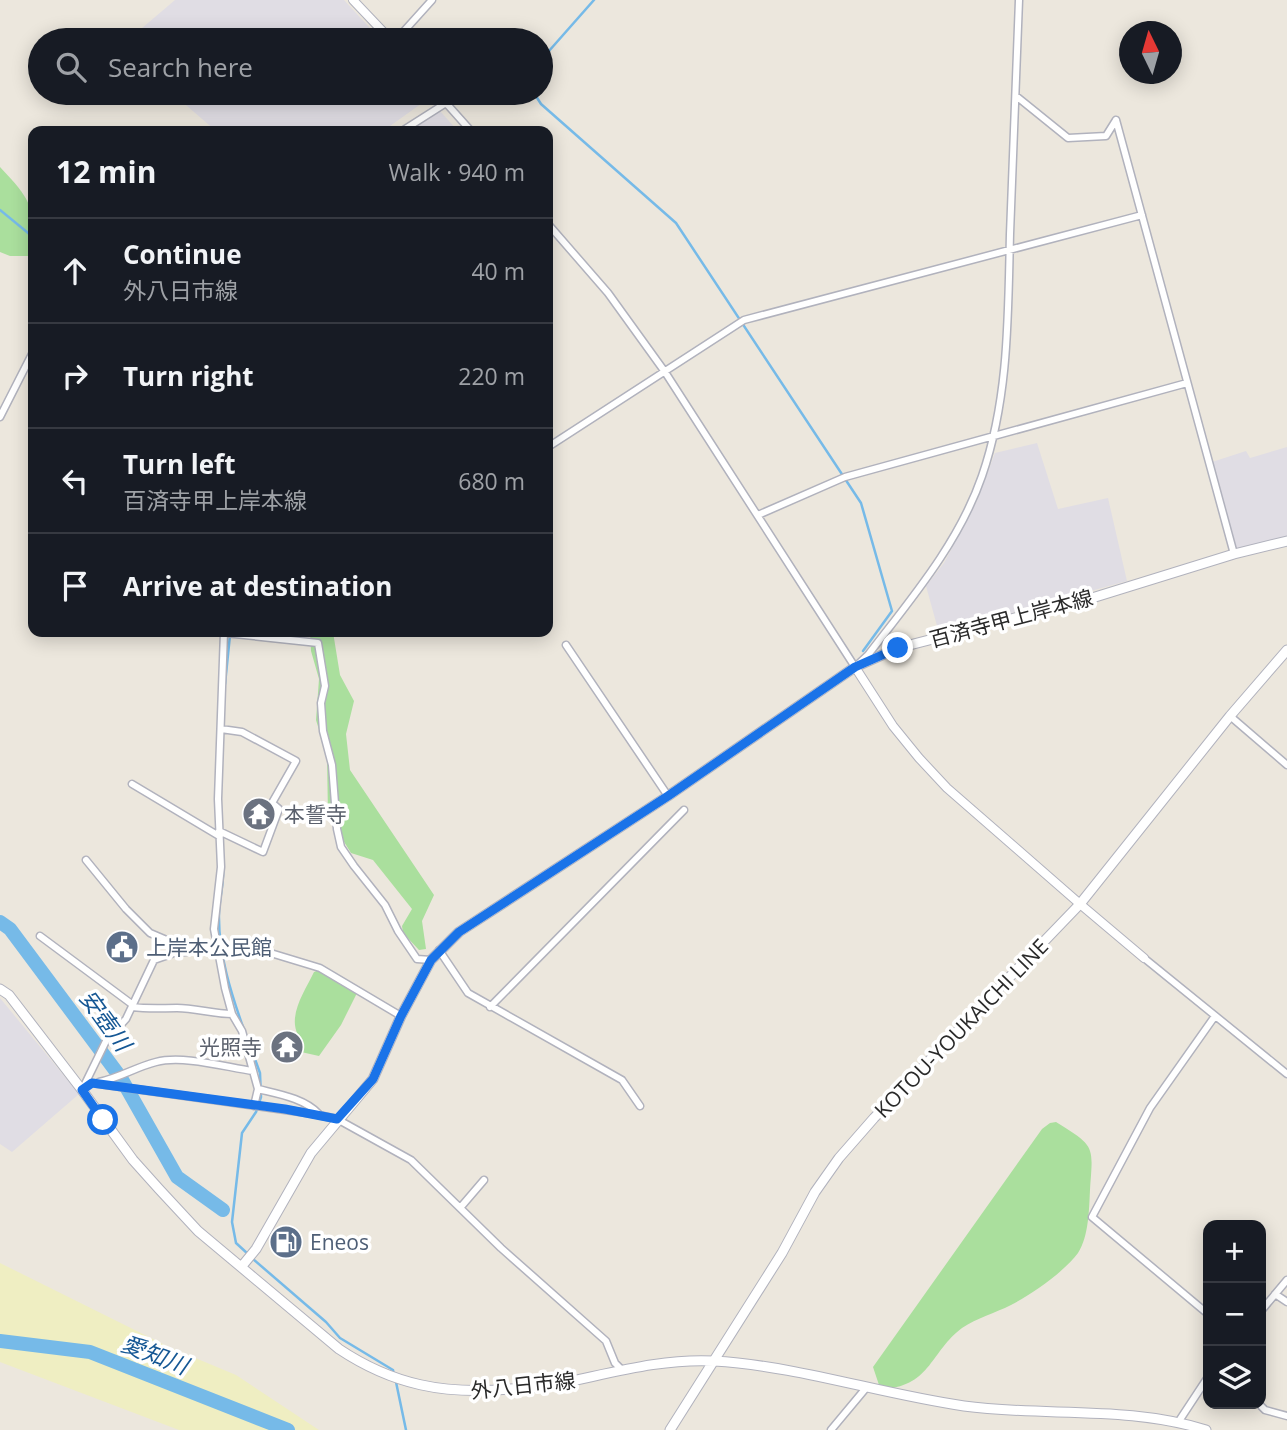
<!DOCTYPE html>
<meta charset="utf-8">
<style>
:root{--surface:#171b24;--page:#242831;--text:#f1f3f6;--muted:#9ea1a6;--line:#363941}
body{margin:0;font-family:"Open Sans","Noto Sans JP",sans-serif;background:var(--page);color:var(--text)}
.controls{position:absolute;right:21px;bottom:21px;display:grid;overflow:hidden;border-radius:14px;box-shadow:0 4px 18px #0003}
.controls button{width:63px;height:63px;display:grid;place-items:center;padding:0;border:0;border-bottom:2px solid var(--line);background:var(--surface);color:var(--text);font:35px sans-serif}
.compass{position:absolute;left:1119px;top:21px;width:63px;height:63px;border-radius:50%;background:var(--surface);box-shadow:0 4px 18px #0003;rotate:355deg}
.stop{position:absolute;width:21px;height:21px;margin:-16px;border:5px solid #1a73e8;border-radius:50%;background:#fff}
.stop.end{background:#1a73e8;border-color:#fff;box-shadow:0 2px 7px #0008}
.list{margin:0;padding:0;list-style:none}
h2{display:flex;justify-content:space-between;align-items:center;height:91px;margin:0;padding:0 28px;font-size:30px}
h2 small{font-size:23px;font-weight:400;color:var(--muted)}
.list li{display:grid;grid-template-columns:46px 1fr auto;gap:21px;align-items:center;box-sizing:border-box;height:105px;padding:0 28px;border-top:2px solid var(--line)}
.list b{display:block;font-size:26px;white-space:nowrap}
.list p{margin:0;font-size:23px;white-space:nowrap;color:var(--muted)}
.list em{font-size:23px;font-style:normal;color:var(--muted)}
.icon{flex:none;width:38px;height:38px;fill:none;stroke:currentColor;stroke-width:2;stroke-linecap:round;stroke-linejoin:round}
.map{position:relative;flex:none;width:1287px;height:1430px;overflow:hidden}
.search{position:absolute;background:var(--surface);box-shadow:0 4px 18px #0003;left:28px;top:28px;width:525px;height:77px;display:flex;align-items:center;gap:18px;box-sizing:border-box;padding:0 24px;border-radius:38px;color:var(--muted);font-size:26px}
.panel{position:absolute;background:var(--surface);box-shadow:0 4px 18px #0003;left:28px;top:126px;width:525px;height:511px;border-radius:14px}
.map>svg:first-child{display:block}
.industrial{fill:#e0dde4}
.green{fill:#aadf9d}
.sand{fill:#efeec2}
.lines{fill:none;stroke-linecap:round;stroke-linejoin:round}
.stream{stroke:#76bae8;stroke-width:2.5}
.river{stroke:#76bae8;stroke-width:14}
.minor-casing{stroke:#b1b2bd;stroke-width:9}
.tertiary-casing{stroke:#b1b2bd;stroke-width:10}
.secondary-casing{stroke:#b1b2bd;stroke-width:11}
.minor{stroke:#fff;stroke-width:6}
.tertiary{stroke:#fff;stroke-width:8}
.secondary{stroke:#fff;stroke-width:9}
.route{stroke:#1a73e8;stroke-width:9}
.labels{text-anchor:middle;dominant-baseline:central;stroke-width:7;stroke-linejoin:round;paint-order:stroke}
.street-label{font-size:21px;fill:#2a2a2a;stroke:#fff}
.worship-label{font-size:21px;fill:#5b616d;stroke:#fff;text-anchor:start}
.service-label{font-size:21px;fill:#4e5e75;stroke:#fff;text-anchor:start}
.water-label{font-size:23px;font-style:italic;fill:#155794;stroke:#fff}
</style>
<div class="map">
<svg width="1287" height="1430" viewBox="0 0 1287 1430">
<rect width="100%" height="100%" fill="#ece7dd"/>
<path class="industrial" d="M175 0H344L381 40H128Z
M172 93H428L432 96 383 131H216Z
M440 111 458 131H410Z
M1037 443 1058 509 1108 498 1127 581 939 633 926 586 944 563 977 501 995 453Z
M1287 447V536L1236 549 1212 462 1246 451 1250 458Z
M0 998 79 1094 12 1152 0 1144Z"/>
<path class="green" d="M0 167C35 204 33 206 33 256H10L0 252Z
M310 632H333L340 675 354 701 346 734 350 770 434 895 422 921 426 949 419 950 403 933 402 926 412 909 373 860 351 853 328 816 327 756 316 720 319 679 311 651Z
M319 970 357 993 341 1025 319 1056 301 1052C301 1040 296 1034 295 1025 293 1007 307 987 314 972Z
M1056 1122C1096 1147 1093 1145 1090 1190 1089 1209 1089 1236 1078 1253 1065 1271 1031 1295 1011 1305 995 1313 977 1318 962 1328 931 1351 931 1385 885 1389L879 1385 873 1367 1042 1129 1050 1123Z"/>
<path class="sand" d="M0 1263 169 1347 236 1375 319 1430H179L0 1362Z"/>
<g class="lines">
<path class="stream" d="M541 60 594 0
M534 93 541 104 676 223 861 503 892 611 863 651
M0 210 33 237
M225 684 230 635
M223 869C224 886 218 902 219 919 219 955 231 993 243 1027
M248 1040 260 1073 261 1097 256 1112 242 1133 232 1222 236 1243 248 1254
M253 1259 326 1322 340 1338 393 1370 394 1375
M396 1382 406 1430"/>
<path class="river" d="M0 922 10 929 121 1078 177 1177 223 1210
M0 1341 90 1352 288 1430"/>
<defs>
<path id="minor" d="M396 40 432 0
M1016 96 1068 138 1106 136 1116 120
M1116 120 1234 554
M402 131 446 103 471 131
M548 224 608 293 665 372 855 667 868 655C911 599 959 543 982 476 1009 398 1008 315 1010 234 1013 156 1016 78 1019 0
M0 417 33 352
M548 447 744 320 1142 215
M758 515 845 477 1187 383
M224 632 218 799 221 867 214 929 225 988 232 1014 242 1031 258 1089 254 1106
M225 633 318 643 325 686 321 703 323 731 332 765 337 829 341 847 354 866 385 905 398 931 417 959 431 960
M566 645 668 796
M1230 716 1287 765
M132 784 219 836
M219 831 263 852 279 809 272 803 296 761 242 732 221 729
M86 860 126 909 150 933 192 951
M40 936 133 1005
M439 950 468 993 622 1080 640 1106
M1144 958 1287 1074
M132 1007C148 1009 161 1008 177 1008 195 1008 214 1014 232 1014
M490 1007 684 810
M99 1082C119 1078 136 1067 156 1062 183 1055 225 1067 253 1071
M92 1083 314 1114 337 1119 411 1160 501 1248 606 1341 615 1363 622 1370
M258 1089C278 1094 304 1098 319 1114
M82 1090 106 1041 126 1019 154 960 174 953 218 949 264 951 320 968 401 1016
M460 1208 484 1180
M1275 1294 1287 1302
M1261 1311 1287 1280
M1208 1314 1092 1217 1150 1108 1215 1016
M1259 1404 1265 1410 1287 1416
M1179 1421 1208 1377
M831 1430 866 1388"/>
<path id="tertiary" d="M353 0 391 40
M437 93 446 103
M855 667 893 726 919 758 947 788 1080 904 1144 958"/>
<path id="secondary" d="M0 989 9 995 82 1090 133 1160 159 1189 198 1231 339 1349C393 1385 445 1395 510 1389 524 1388 538 1388 552 1385 605 1375 659 1358 714 1361 798 1366 880 1394 964 1406 1044 1417 1128 1405 1206 1430
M242 1266 256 1249 311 1153 373 1079 401 1016 431 960 459 932 668 796 855 667 898 648 1092 598 1234 554 1287 541
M670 1430 782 1253 815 1192 839 1158 874 1118 1080 904 1230 716 1287 650"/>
</defs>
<use href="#minor" class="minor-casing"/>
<use href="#tertiary" class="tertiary-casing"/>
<use href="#secondary" class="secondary-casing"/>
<use href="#minor" class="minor"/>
<use href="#tertiary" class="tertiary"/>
<use href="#secondary" class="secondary"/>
</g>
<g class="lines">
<path class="route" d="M103 1120 82 1090 92 1083 285 1109 337 1119 373 1079 401 1016 431 960 459 932 668 796 855 667 898 648"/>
</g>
<defs>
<symbol id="temple-disc" viewBox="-11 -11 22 22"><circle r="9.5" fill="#6b7280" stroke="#fff"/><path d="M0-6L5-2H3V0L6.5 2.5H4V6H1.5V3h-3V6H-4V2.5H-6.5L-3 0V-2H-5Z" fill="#fff"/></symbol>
<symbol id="civic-disc" viewBox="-11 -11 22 22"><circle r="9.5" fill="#5c6f8a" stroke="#fff"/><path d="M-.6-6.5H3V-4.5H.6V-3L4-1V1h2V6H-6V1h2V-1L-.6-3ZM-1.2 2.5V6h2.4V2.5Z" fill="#fff"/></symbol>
<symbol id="fuel-disc" viewBox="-11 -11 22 22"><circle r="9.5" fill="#5c6f8a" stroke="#fff"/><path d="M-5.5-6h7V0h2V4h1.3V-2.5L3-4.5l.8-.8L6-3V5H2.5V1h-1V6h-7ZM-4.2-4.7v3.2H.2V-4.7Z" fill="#fff"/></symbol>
</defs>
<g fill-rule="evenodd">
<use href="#temple-disc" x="240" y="795" width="38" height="38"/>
<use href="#civic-disc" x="103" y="928" width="38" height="38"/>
<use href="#temple-disc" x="268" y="1028" width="38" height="38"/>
<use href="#fuel-disc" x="267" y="1223" width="38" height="38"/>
</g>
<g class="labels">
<g class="street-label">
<text transform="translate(1011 618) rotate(-15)">百済寺甲上岸本線</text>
<text transform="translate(961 1028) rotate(-46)">KOTOU-YOUKAICHI LINE</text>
<text transform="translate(523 1385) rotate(-6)">外八日市線</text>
</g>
<g class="worship-label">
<text x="284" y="814">本誓寺</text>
<text x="262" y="1047" text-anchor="end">光照寺</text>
</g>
<g class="service-label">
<text x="146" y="947">上岸本公民館</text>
<text x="310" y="1242">Eneos</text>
</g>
<g class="water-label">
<text transform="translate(106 1020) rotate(54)">安壺川</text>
<text transform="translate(155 1354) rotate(21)">愛知川</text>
</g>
</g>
</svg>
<div class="controls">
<button>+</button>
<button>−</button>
<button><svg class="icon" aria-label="layers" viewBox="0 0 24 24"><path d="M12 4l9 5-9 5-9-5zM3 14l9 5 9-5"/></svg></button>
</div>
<svg class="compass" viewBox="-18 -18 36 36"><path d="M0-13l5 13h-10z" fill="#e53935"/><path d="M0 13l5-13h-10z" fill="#9ea1a6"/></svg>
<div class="stop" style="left:103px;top:1120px"></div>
<div class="stop end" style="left:898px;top:648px"></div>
<div class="search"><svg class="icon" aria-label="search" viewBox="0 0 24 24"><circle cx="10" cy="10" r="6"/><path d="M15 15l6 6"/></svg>Search here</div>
<section class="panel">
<h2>12 min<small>Walk · 940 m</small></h2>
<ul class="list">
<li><svg class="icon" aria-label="ahead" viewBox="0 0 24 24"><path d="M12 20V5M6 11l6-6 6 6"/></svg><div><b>Continue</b><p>外八日市線</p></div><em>40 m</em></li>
<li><svg class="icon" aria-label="right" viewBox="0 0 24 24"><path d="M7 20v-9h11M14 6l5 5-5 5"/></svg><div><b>Turn right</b></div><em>220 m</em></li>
<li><svg class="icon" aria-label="left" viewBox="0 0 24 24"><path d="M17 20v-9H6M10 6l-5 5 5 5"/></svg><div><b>Turn left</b><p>百済寺甲上岸本線</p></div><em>680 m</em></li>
<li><svg class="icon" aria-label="arrive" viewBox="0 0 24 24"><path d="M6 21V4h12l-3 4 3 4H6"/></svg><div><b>Arrive at destination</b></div></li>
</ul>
</section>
</div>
